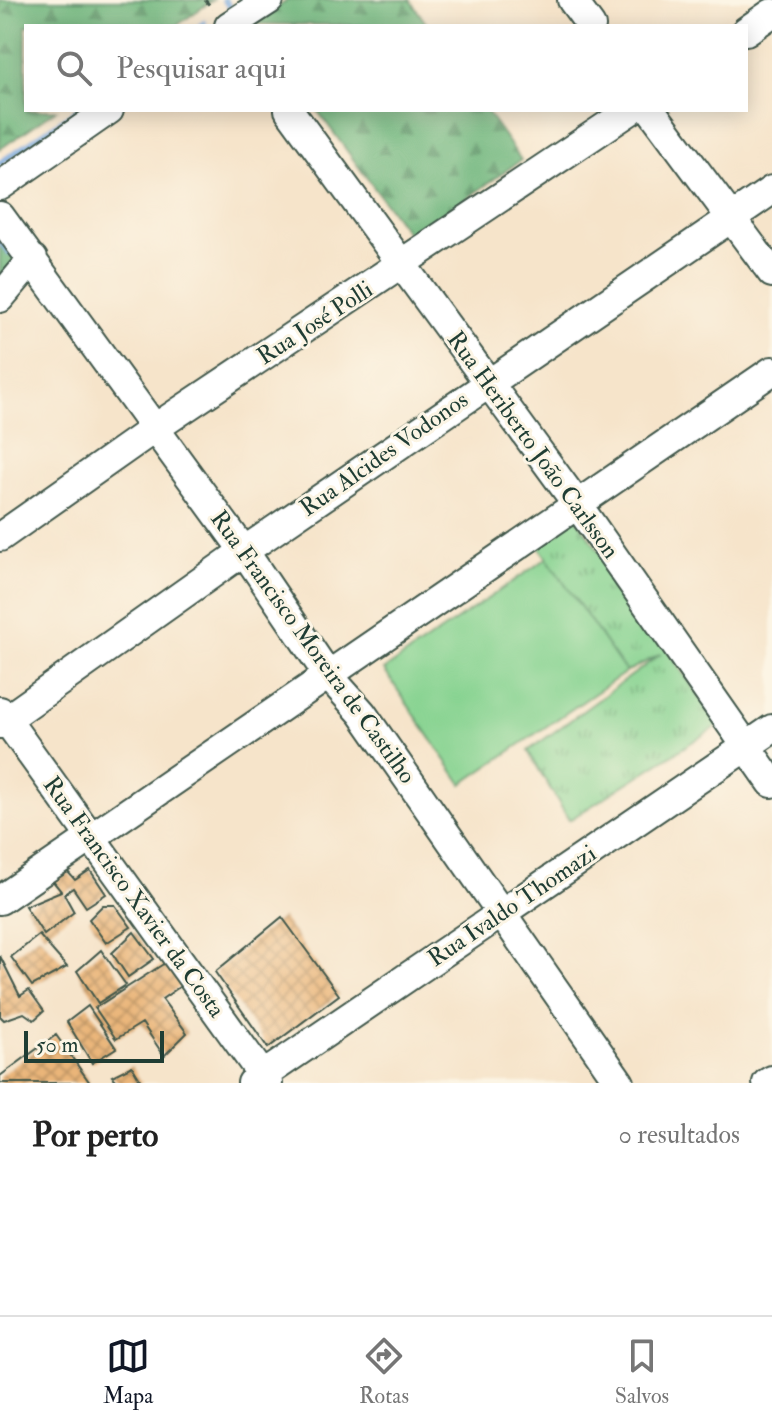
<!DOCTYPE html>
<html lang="pt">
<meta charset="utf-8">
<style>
:root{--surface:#fff;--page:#f2f2f2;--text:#222;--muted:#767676;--line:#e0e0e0;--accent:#111827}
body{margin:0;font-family:"IM FELL Double Pica",serif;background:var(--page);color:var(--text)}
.scale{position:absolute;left:24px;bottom:20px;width:140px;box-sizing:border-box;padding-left:8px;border:4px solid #1f3d34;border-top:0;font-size:22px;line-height:28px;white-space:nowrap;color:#1f3d34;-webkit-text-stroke:6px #fcf5e5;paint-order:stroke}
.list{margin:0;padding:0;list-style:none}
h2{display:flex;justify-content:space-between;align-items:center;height:104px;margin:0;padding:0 32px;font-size:34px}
h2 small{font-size:26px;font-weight:400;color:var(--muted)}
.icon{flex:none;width:44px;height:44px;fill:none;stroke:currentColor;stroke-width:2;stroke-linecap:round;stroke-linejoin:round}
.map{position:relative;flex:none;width:772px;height:1083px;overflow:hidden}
.search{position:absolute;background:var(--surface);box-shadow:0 4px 20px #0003;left:24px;right:24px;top:24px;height:88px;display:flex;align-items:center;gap:20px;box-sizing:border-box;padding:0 28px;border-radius:0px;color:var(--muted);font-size:30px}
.sheet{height:232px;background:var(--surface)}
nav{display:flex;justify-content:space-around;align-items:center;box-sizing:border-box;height:112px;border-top:2px solid var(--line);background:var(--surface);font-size:22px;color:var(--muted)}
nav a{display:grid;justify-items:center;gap:4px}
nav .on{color:var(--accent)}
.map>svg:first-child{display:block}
.green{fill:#87d391;stroke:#538862;stroke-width:2}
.forest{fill:url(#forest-firs);stroke:#467958;stroke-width:2}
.park{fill:url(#park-tufts);stroke:#538862;stroke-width:2}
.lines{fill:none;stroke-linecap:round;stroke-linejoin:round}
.stream{stroke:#71a5de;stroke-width:6}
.building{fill:url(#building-cross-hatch)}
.minor-casing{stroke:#3f564a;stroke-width:32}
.path{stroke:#3f564a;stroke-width:3;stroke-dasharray:6 6;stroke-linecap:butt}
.minor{stroke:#fff;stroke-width:28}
.labels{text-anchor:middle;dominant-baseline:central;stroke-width:6;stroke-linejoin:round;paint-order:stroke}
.street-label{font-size:24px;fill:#1f3d34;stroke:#fcf5e5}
</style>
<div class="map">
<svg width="772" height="1083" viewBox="0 0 772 1083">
<defs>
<pattern id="forest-firs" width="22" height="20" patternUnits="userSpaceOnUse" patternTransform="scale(2)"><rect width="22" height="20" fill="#6db57b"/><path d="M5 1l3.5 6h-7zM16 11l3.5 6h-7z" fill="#599466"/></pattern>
<pattern id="park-tufts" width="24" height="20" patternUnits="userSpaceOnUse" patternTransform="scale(2)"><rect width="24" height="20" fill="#87d391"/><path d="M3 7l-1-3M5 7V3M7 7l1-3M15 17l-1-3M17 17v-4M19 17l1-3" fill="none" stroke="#6eac77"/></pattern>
<pattern id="building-cross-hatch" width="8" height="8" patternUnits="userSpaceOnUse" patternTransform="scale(2)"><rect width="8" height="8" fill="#eab579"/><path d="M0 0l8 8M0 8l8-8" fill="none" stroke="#bd9464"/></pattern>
</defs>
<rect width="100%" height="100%" fill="#fcf5e5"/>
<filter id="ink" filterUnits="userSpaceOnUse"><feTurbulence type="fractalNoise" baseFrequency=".0125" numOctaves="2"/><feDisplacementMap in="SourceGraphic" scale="16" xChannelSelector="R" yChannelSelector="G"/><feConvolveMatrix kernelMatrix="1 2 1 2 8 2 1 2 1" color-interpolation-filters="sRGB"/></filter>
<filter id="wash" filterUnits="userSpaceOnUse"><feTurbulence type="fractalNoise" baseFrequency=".006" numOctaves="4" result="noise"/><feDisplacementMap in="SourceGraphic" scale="32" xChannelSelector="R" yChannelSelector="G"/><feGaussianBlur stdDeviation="1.8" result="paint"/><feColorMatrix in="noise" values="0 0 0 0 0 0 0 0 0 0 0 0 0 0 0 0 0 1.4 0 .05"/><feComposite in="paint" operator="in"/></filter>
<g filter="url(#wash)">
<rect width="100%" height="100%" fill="#f6e4ca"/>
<path class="green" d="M547 558 626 672 462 784 384 670Z"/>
<path class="forest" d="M0 0H213L176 26H26V110H56L0 149Z
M288 0H410L428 26 253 24Z
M317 110H486L521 160 411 238Z
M0 227 22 255 0 285Z"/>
<path class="park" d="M574 515 719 725 569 820 528 751 661 654 626 672 537 544Z"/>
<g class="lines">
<path class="stream" d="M224 0 229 6
M200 26 204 23
M0 163 77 110
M0 240 9 253"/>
</g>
<g id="blocks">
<path class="building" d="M90 870 106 894 86 907 73 888 64 894 74 912 44 935 25 906 61 891 52 880 68 872 75 880Z
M103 905H115L131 927 106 943 89 919Z
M282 917 339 995 268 1048 215 972Z
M134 932 154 959 128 977 112 953Z
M39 935 67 967 32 986 11 957Z
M101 950 126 985 98 1003 77 971Z
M0 956 20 996 29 990 44 1011 34 1020 24 1013 4 1020 0 1016Z
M165 963 182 985 162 999 187 1033 164 1056 142 1023 116 1039 95 1008Z
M88 1006 116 1048 92 1063 67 1022Z
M56 1035 90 1083H0V1076Z
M132 1066 142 1083H119L112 1076Z"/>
</g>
</g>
<g filter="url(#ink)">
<use href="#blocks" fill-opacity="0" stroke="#3f564a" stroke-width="2"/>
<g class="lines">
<defs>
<path id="minor" d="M572 0 591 26
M229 26 269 0
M746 31 772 13
M289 110 577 504 772 783
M651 110 772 273
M0 186 109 110
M0 216 244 551 328 675 362 713 620 1083
M0 298 33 259
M0 537 155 428 631 110
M0 711 268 1083
M0 724 244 551 772 190
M0 900 772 371
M252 1083 772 729
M767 1083 772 1080"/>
</defs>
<use href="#minor" class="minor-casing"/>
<path class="path" d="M205 0 213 9"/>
<use href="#minor" class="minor"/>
</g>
</g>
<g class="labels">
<g class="street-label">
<text transform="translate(315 323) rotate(-33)">Rua José Polli</text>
<text transform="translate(533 445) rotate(54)">Rua Heriberto João Carlsson</text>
<text transform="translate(384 454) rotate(-35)">Rua Alcides Vodonos</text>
<text transform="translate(313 647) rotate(54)">Rua Francisco Moreira de Castilho</text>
<text transform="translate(134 897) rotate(54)">Rua Francisco Xavier da Costa</text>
<text transform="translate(512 906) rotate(-34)">Rua Ivaldo Thomazi</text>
</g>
</g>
</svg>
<div class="scale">50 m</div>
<div class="search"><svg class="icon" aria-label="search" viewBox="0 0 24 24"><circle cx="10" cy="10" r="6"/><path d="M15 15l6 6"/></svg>Pesquisar aqui</div>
</div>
<section class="sheet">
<h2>Por perto<small>0 resultados</small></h2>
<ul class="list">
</ul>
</section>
<nav>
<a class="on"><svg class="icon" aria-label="map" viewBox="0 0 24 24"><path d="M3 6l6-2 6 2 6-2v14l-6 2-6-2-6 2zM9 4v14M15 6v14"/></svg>Mapa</a>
<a><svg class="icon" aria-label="directions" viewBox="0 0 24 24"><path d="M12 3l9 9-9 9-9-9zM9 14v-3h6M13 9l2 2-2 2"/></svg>Rotas</a>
<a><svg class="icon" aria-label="saved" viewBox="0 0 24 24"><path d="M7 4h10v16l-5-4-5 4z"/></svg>Salvos</a>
</nav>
